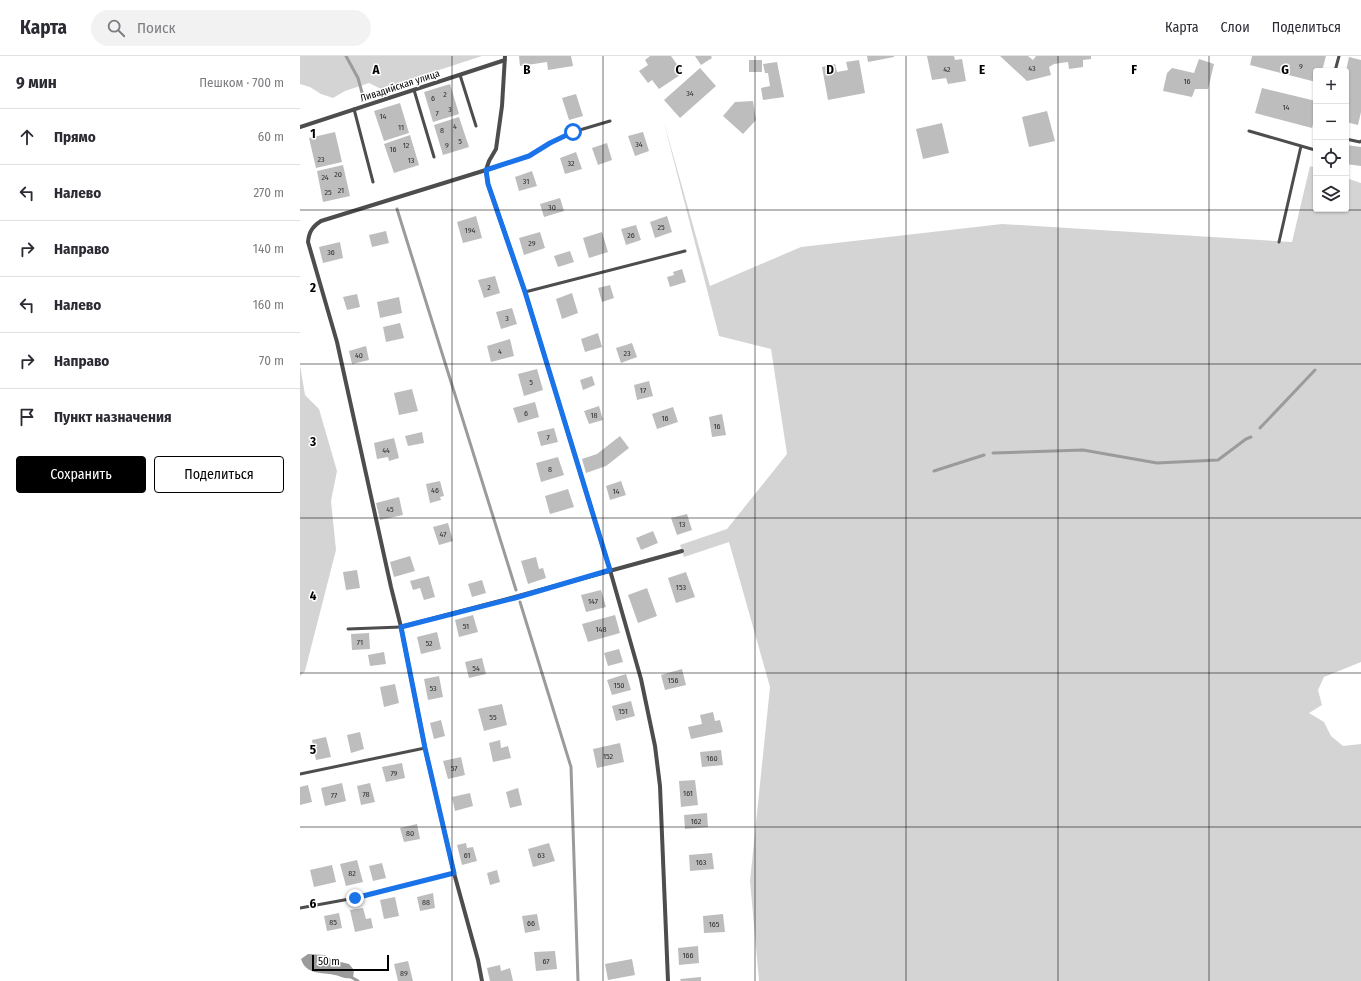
<!DOCTYPE html>
<html lang="ru">
<meta charset="utf-8">
<style>
:root{--surface:#fff;--page:#f2f2f3;--text:#2b2b33;--muted:#7c7c81;--line:#e1e1e2;--accent:#000}
body{margin:0;font-family:"Fira Sans Condensed",sans-serif;background:var(--page);color:var(--text)}
.controls{position:absolute;right:12px;top:12px;display:grid;overflow:hidden;border-radius:4px;box-shadow:0 1px 3px #0004}
.controls button{width:36px;height:36px;display:grid;place-items:center;padding:0;border:0;border-bottom:1px solid var(--line);background:var(--surface);color:var(--text);font:20px sans-serif}
.scale{position:absolute;left:12px;bottom:10px;width:77px;box-sizing:border-box;padding-left:4px;border:2px solid #000;border-top:0;font-size:11px;line-height:14px;white-space:nowrap;color:#000;-webkit-text-stroke:3px #fff;paint-order:stroke}
.stop{position:absolute;width:12px;height:12px;margin:-9px;border:3px solid #1a73e8;border-radius:50%;background:#fff}
.stop.end{background:#1a73e8;border-color:#fff;box-shadow:0 1px 4px #0008}
.list{margin:0;padding:0;list-style:none}
h2{display:flex;justify-content:space-between;align-items:center;height:52px;margin:0;padding:0 16px;font-size:17px}
h2 small{font-size:13px;font-weight:400;color:var(--muted)}
.list li{display:grid;grid-template-columns:26px 1fr auto;gap:12px;align-items:center;box-sizing:border-box;height:56px;padding:0 16px;border-top:1px solid var(--line)}
.list b{display:block;font-size:15px;white-space:nowrap}
.list em{font-size:13px;font-style:normal;color:var(--muted)}
.actions{display:flex;gap:8px;padding:12px 16px}
.actions a{flex:1;padding:9px 0;border:1px solid var(--accent);border-radius:4px;text-align:center;font-size:14px;color:var(--accent)}
.actions .main{background:var(--accent);color:#fff}
.icon{flex:none;width:22px;height:22px;fill:none;stroke:currentColor;stroke-width:2;stroke-linecap:round;stroke-linejoin:round}
.map{position:relative;flex:none;width:1061px;height:925px;overflow:hidden}
header{display:flex;align-items:center;gap:24px;box-sizing:border-box;height:56px;padding:0 20px;background:var(--surface);border-bottom:1px solid var(--line)}
header strong{font-size:19px}
nav{display:flex;gap:22px;margin-inline-start:auto;font-size:14px}
.search{width:280px;height:36px;background:var(--page);display:flex;align-items:center;gap:10px;box-sizing:border-box;padding:0 14px;border-radius:22px;color:var(--muted);font-size:15px}
main{display:flex}
aside{flex:1;background:var(--surface)}
.map>svg:first-child{display:block}
.green{fill:#d4d4d4}
.water{fill:#9b9b9b}
.lines{fill:none;stroke-linecap:round;stroke-linejoin:round}
.stream{stroke:#9b9b9b;stroke-width:3}
.building{fill:#bdbdbd}
.lane{stroke:#4d4d4d;stroke-width:3}
.street{stroke:#4d4d4d;stroke-width:4}
.route{stroke:#1a73e8;stroke-width:5}
.grid{fill:none;stroke:#000;stroke-width:1;stroke-opacity:0.55}
.labels{text-anchor:middle;dominant-baseline:central;stroke-width:3;stroke-linejoin:round;paint-order:stroke}
.number-label{font-size:8px;fill:#2f2f2f}
.street-label{font-size:10px;fill:#000;stroke:#fff}
.grid-label{font-size:13px;text-anchor:middle;font-weight:bold;fill:#000;stroke:#fff;stroke-width:3;stroke-linejoin:round;paint-order:stroke}
</style>
<header>
<strong>Карта</strong>
<div class="search"><svg class="icon" aria-label="search" viewBox="0 0 24 24"><circle cx="10" cy="10" r="6"/><path d="M15 15l6 6"/></svg>Поиск</div>
<nav><a>Карта</a><a>Слои</a><a>Поделиться</a></nav>
</header>
<main>
<aside>
<h2>9 мин<small>Пешком · 700 m</small></h2>
<ul class="list">
<li><svg class="icon" aria-label="ahead" viewBox="0 0 24 24"><path d="M12 20V5M6 11l6-6 6 6"/></svg><div><b>Прямо</b></div><em>60 m</em></li>
<li><svg class="icon" aria-label="left" viewBox="0 0 24 24"><path d="M17 20v-9H6M10 6l-5 5 5 5"/></svg><div><b>Налево</b></div><em>270 m</em></li>
<li><svg class="icon" aria-label="right" viewBox="0 0 24 24"><path d="M7 20v-9h11M14 6l5 5-5 5"/></svg><div><b>Направо</b></div><em>140 m</em></li>
<li><svg class="icon" aria-label="left" viewBox="0 0 24 24"><path d="M17 20v-9H6M10 6l-5 5 5 5"/></svg><div><b>Налево</b></div><em>160 m</em></li>
<li><svg class="icon" aria-label="right" viewBox="0 0 24 24"><path d="M7 20v-9h11M14 6l5 5-5 5"/></svg><div><b>Направо</b></div><em>70 m</em></li>
<li><svg class="icon" aria-label="arrive" viewBox="0 0 24 24"><path d="M6 21V4h12l-3 4 3 4H6"/></svg><div><b>Пункт назначения</b></div></li>
</ul>
<div class="actions"><a class="main">Сохранить</a><a>Поделиться</a></div>
</aside>
<div class="map">
<svg width="1061" height="925" viewBox="0 0 1061 925">
<rect width="100%" height="100%" fill="#fff"/>
<path class="green" d="M0 0H182L81 33 69 27 45 35 33 42 21 38 10 31 0 28Z
M363 63 410 230 501 191 702 168 992 186 1010 110 1016 112V153H1046V122L1061 127V606L1024 621 1018 634 1022 649 1009 657 1024 666 1031 680 1043 690 1061 688V925H459L450 825 470 631 429 486 384 501 380 489 427 473 487 398 471 293 419 280Z
M0 309 5 339 19 353 37 415 31 445 36 494 5 615 0 620Z"/>
<path class="water" d="M8 898 25 899 32 904 49 908 54 914 53 922C44 923 43 921 35 919 21 916 6 919 1 903Z"/>
<g class="lines">
<path class="stream" d="M46 0 58 22 64 44
M97 153 216 534
M960 372 1015 314
M693 397 783 394 857 407 918 404 946 383 951 381
M634 415 684 399
M220 546 271 711 278 925
M51 921 58 925"/>
</g>
<path class="building" d="M219 0H271L273 10 248 14 247 6 220 10Z
M350 0H371L383 17 359 33 352 24 348 27 339 15 348 9 345 4Z
M395 0H411L412 2 401 9Z
M567 0H594V1L568 6Z
M627 0H654L655 4 662 3 666 25 648 28 646 22 632 24Z
M700 0H728L733 4 736 0H791V3L783 4V11L769 13 768 6 754 8 749 11 751 19 727 25Z
M952 0H1026L1022 15H1016V26L950 9Z
M1049 1 1061 4V56L1058 69 1046 66V15Z
M899 3 914 8 908 33H895L892 41 863 35 867 17 872 12 894 17Z
M449 4H462V16H449Z
M559 4 565 37 528 44 522 11 535 8 537 16 548 14 546 6Z
M477 6 484 41 463 44 461 32 470 30 468 17H465L463 8Z
M400 12 416 30 380 62 364 44Z
M150 28 159 58 133 66 124 36Z
M962 32 1016 45V57L1012 72 955 57Z
M276 38 283 60 269 64 262 42Z
M453 45 456 64 443 78 423 60 435 46Z
M100 47 109 77 84 85 74 55Z
M747 55 755 85 729 91 722 61Z
M159 61 169 91 143 99 134 69Z
M642 67 649 97 623 103 616 73Z
M35 76 42 106 16 112 9 82Z
M343 76 349 95 335 100 328 80Z
M110 79 119 109 94 117 84 88Z
M307 87 312 104 298 109 292 92Z
M1046 89 1061 91V110L1046 108Z
M276 96 282 113 265 118 260 102Z
M43 109 50 140 23 146 17 115Z
M232 115 237 130 219 135 215 121Z
M260 142 264 155 244 161 240 148Z
M176 160 182 182 163 187 157 166Z
M367 160 372 176 355 182 350 166Z
M336 169 341 184 326 189 321 173Z
M86 175 89 187 72 191 69 179Z
M240 176 245 192 224 199 219 182Z
M302 176 308 196 289 202 283 182Z
M40 186 43 202 23 207 19 191Z
M270 195 274 206 258 211 254 200Z
M382 213 386 226 370 231 367 221 374 219 373 216Z
M195 220 200 237 184 242 178 224Z
M310 229 314 242 302 246 298 232Z
M272 237 278 257 262 263 256 243Z
M57 238 60 251 47 254 43 241Z
M99 241 102 257 80 262 77 246Z
M212 252 217 268 201 273 196 256Z
M100 267 104 282 86 286 83 271Z
M298 277 302 291 285 296 281 283Z
M210 283 214 300 191 306 187 290Z
M332 287 337 301 321 307 316 292Z
M66 290 69 304 52 308 49 295Z
M237 313 243 334 224 340 218 318Z
M292 320 295 329 283 334 280 324Z
M349 325 353 340 337 344 334 329Z
M112 333 118 355 99 359 94 337Z
M235 346 239 361 218 367 213 352Z
M299 350 303 364 289 368 284 355Z
M373 351 378 366 357 373 352 358Z
M422 358 426 379 412 381 409 361Z
M254 372 258 386 241 390 237 376Z
M122 376 124 387 108 390 105 380Z
M320 380 329 392 306 410 286 417 282 403 297 398Z
M94 382 99 402 89 405 88 401 77 403 74 387Z
M258 401 264 419 241 426 236 407Z
M140 425 144 440 140 441 141 444 130 447 126 428Z
M321 425 326 439 310 444 306 430Z
M268 433 274 451 250 458 245 440Z
M99 441 103 459 80 464 76 447Z
M387 458 392 474 377 479 371 462Z
M148 467 153 485 139 489 133 471Z
M353 475 358 487 341 494 336 482Z
M110 500 115 515 94 521 90 506Z
M236 501 239 513 243 512 246 522 228 528 221 505Z
M57 514 60 532 46 534 43 516Z
M386 516 395 541 376 547 368 522Z
M129 520 135 541 124 544 120 532 113 534 110 525Z
M182 524 186 537 172 541 168 528Z
M347 532 357 560 338 567 328 539Z
M301 534 306 551 286 556 281 539Z
M173 559 178 576 159 581 155 564Z
M315 559 320 577 288 586 282 568Z
M137 576 141 593 121 598 117 581Z
M69 577 70 593 52 594 51 578Z
M319 593 323 606 308 610 304 597Z
M84 596 86 608 70 610 68 599Z
M182 602 186 618 169 622 165 606Z
M382 613 386 629 365 634 361 619Z
M326 618 331 634 312 639 307 624Z
M139 620 143 641 128 644 124 623Z
M95 628 99 647 84 651 80 631Z
M331 645 335 660 316 665 312 650Z
M202 648 207 669 184 675 178 653Z
M413 656 415 665 420 664 423 676 391 683 388 671 402 668 400 659Z
M141 664 145 680 134 683 130 667Z
M60 676 64 693 51 697 47 679Z
M26 681 31 701 16 704 12 684Z
M200 684 201 692 208 690 211 702 193 706 189 687Z
M320 687 324 706 297 712 293 693Z
M421 694 423 709 402 711 400 696Z
M161 701 165 719 148 723 143 705Z
M102 707 105 722 86 726 82 711Z
M395 724 398 749 381 751 379 725Z
M42 727 46 745 25 750 21 732Z
M70 727 75 746 61 749 57 730Z
M8 729 12 746 0 749V731Z
M218 732 222 749 210 752 206 736Z
M170 737 173 750 155 755 152 741Z
M407 757 408 771 385 773 384 759Z
M117 768 120 783 104 786 100 772Z
M166 787 167 792 173 791 177 805 162 809 157 789Z
M249 787 255 805 233 811 228 793Z
M412 797 414 813 390 815 389 799Z
M57 804 63 826 46 830 40 808Z
M82 807 86 822 73 825 69 810Z
M32 809 36 826 14 831 10 814Z
M197 814 200 826 190 829 187 817Z
M133 837 135 852 120 855 117 841Z
M95 841 99 860 84 863 80 844Z
M63 852 66 863 71 862 73 872 55 876 50 854Z
M39 857 42 872 27 875 24 860Z
M237 858 240 874 225 877 222 860Z
M423 858 425 876 404 877 403 860Z
M398 890 399 907 379 909 378 892Z
M255 895 257 913 236 915 234 896Z
M332 903 335 919 308 924 305 908Z
M108 905 113 925H98L94 908Z
M200 909 201 915 210 912 213 925H190L187 912Z
M401 921V925H381L380 923Z"/>
<g class="lines">
<path class="lane" d="M1035 15 1039 0
M160 19 176 70
M114 34 134 101
M54 53 73 126
M949 75 1015 94 1016 91
M1046 83 1060 86 1061 85
M186 114 229 100 250 87 273 76 310 65
M979 186 1001 90
M225 236 385 195
M48 573 101 571
M0 718 125 692
M0 852 55 842 154 817"/>
<path class="street" d="M205 0 202 50 196 93 189 105 186 114 188 128 225 236 310 514 341 623 355 690 360 730 368 925
M0 71 205 4
M101 571 215 541 382 495
M182 925 178 904 154 817 125 692 101 571 91 531 37 286 8 186C9 176 12 171 21 165L186 114"/>
</g>
<g class="lines">
<path class="route" d="M55 842 154 817 125 692 101 571 215 542 310 514 225 236 188 128 186 114 229 100 250 87 273 76"/>
</g>
<path class="grid" d="M152 0V925M303 0V925M455 0V925M606 0V925M758 0V925M909 0V925M0 154H1061M0 308H1061M0 462H1061M0 617H1061M0 771H1061"/>
<g class="labels">
<g class="number-label">
<text x="1001" y="10">9</text>
<text x="732" y="12">43</text>
<text x="647" y="13">42</text>
<text x="887" y="25">16</text>
<text x="390" y="37">34</text>
<text x="145" y="38">2</text>
<text x="133" y="42">6</text>
<text x="986" y="51">14</text>
<text x="150" y="53">3</text>
<text x="137" y="57">7</text>
<text x="83" y="60">14</text>
<text x="155" y="70">4</text>
<text x="101" y="71">11</text>
<text x="142" y="74">8</text>
<text x="160" y="85">5</text>
<text x="339" y="88">34</text>
<text x="106" y="89">12</text>
<text x="147" y="89">9</text>
<text x="93" y="93">16</text>
<text x="21" y="103">23</text>
<text x="111" y="104">13</text>
<text x="271" y="107">32</text>
<text x="38" y="118">20</text>
<text x="25" y="121">24</text>
<text x="226" y="125">31</text>
<text x="41" y="134">21</text>
<text x="28" y="136">25</text>
<text x="252" y="151">30</text>
<text x="361" y="171">25</text>
<text x="170" y="174">194</text>
<text x="331" y="179">26</text>
<text x="232" y="187">29</text>
<text x="31" y="196">36</text>
<text x="189" y="231">2</text>
<text x="207" y="262">3</text>
<text x="200" y="295">4</text>
<text x="327" y="297">23</text>
<text x="59" y="299">40</text>
<text x="231" y="326">5</text>
<text x="343" y="334">17</text>
<text x="226" y="357">6</text>
<text x="294" y="359">18</text>
<text x="365" y="362">16</text>
<text x="417" y="370">16</text>
<text x="248" y="381">7</text>
<text x="86" y="394">44</text>
<text x="250" y="413">8</text>
<text x="135" y="434">46</text>
<text x="316" y="435">14</text>
<text x="90" y="453">45</text>
<text x="382" y="468">13</text>
<text x="143" y="478">47</text>
<text x="381" y="531">153</text>
<text x="293" y="545">147</text>
<text x="166" y="570">51</text>
<text x="301" y="573">148</text>
<text x="60" y="586">71</text>
<text x="129" y="587">52</text>
<text x="176" y="612">54</text>
<text x="373" y="624">156</text>
<text x="319" y="629">150</text>
<text x="133" y="632">53</text>
<text x="323" y="655">151</text>
<text x="193" y="661">55</text>
<text x="308" y="700">152</text>
<text x="412" y="702">160</text>
<text x="154" y="712">57</text>
<text x="94" y="717">79</text>
<text x="388" y="737">161</text>
<text x="66" y="738">78</text>
<text x="34" y="739">77</text>
<text x="396" y="765">162</text>
<text x="110" y="777">80</text>
<text x="167" y="799">61</text>
<text x="241" y="799">63</text>
<text x="401" y="806">163</text>
<text x="52" y="817">82</text>
<text x="126" y="846">88</text>
<text x="33" y="866">85</text>
<text x="231" y="867">66</text>
<text x="414" y="868">165</text>
<text x="388" y="899">166</text>
<text x="246" y="905">67</text>
<text x="104" y="917">89</text>
</g>
<g class="street-label">
<text transform="translate(100 30) rotate(-18)">Ливадийская улица</text>
</g>
</g>
<g class="grid-label">
<text x="76" y="18">A</text>
<text x="227" y="18">B</text>
<text x="379" y="18">C</text>
<text x="530" y="18">D</text>
<text x="682" y="18">E</text>
<text x="834" y="18">F</text>
<text x="985" y="18">G</text>
<text x="13" y="82">1</text>
<text x="13" y="236">2</text>
<text x="13" y="390">3</text>
<text x="13" y="544">4</text>
<text x="13" y="698">5</text>
<text x="13" y="852">6</text>
</g>
</svg>
<div class="controls">
<button>+</button>
<button>−</button>
<button><svg class="icon" aria-label="locate" viewBox="0 0 24 24"><circle cx="12" cy="12" r="6"/><path d="M12 2v4M12 18v4M2 12h4M18 12h4"/></svg></button>
<button><svg class="icon" aria-label="layers" viewBox="0 0 24 24"><path d="M12 4l9 5-9 5-9-5zM3 14l9 5 9-5"/></svg></button>
</div>
<div class="scale">50 m</div>
<div class="stop" style="left:273px;top:76px"></div>
<div class="stop end" style="left:55px;top:842px"></div>
</div>
</main>
